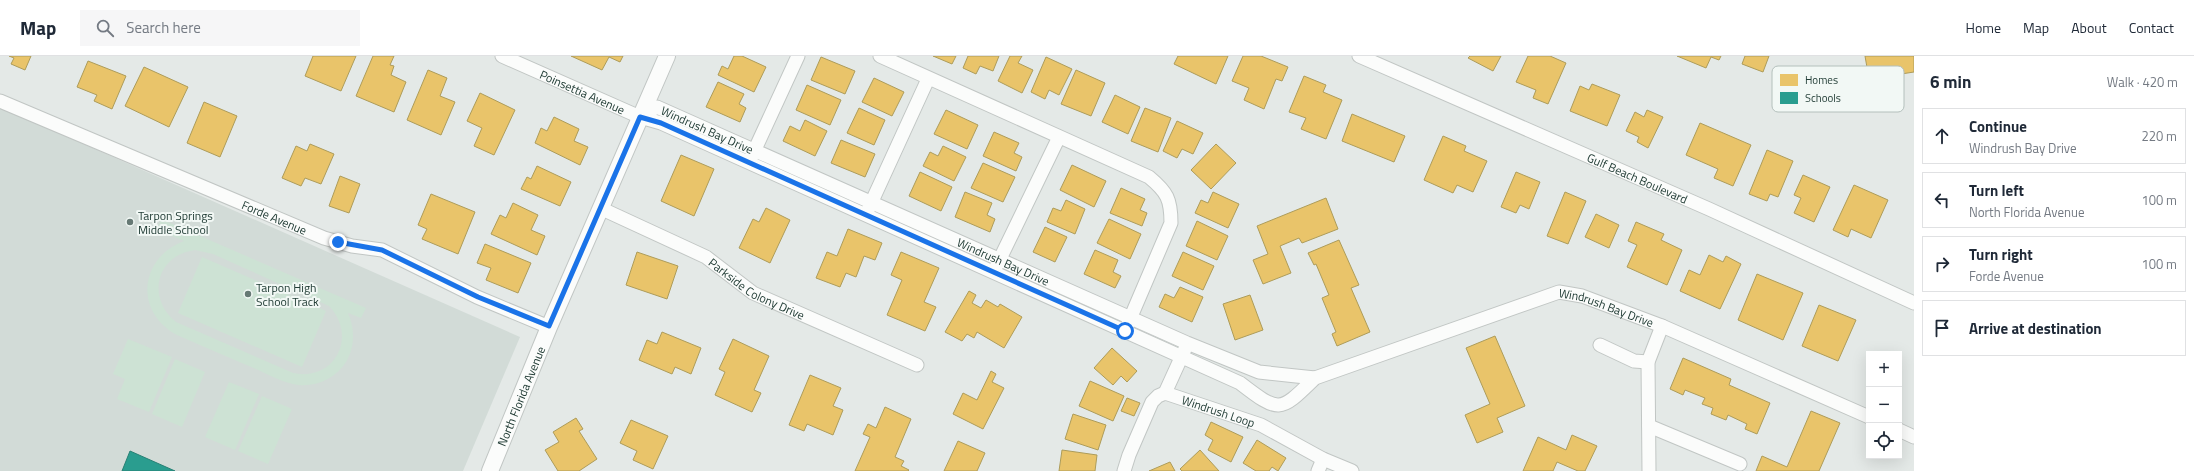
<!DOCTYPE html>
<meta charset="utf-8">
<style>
:root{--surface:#fff;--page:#f6f6f7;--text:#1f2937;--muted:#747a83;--line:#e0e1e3}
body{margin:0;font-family:"Titillium Web",sans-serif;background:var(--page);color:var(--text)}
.controls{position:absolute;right:12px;bottom:12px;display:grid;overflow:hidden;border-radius:0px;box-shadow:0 4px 16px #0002}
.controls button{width:36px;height:36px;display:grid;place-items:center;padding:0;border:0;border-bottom:1px solid var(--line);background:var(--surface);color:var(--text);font:20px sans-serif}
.stop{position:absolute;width:12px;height:12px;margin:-9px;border:3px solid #1a73e8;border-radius:50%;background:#fff}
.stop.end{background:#1a73e8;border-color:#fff;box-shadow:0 1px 4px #0008}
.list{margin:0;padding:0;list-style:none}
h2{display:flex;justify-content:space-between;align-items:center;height:52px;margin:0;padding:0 16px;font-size:17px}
h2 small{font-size:13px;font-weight:400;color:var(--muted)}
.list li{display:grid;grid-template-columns:26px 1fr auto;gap:12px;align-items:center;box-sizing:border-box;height:56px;margin:0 8px 8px;padding:0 8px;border:1px solid var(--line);border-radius:0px}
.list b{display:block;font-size:15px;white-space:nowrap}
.list p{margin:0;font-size:13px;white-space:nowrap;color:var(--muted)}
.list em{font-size:13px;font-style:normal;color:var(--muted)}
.icon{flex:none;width:22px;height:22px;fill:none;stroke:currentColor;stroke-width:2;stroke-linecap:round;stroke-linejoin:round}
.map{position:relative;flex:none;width:1914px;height:415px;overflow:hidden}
header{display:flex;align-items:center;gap:24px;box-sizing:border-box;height:56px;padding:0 20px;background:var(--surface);border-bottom:1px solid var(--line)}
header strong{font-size:19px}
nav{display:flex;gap:22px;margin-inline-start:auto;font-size:14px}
.search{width:280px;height:36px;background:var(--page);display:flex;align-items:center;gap:10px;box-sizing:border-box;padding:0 14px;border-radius:0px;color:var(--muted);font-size:15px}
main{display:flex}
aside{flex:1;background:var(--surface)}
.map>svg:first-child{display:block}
.built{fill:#d2dbd7}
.green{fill:#cde2d4;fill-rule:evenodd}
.homes{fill:#e9c46a;stroke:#ad9c5a}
.schools{fill:#2a9d8f;stroke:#288074}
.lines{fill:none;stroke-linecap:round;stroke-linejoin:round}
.minor-casing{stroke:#c1c6c4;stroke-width:15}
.tertiary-casing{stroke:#c1c6c4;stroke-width:18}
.minor{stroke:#fbfcfb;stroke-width:13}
.tertiary{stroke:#fbfcfb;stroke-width:16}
.route{stroke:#1a73e8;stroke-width:5}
.poi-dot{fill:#667974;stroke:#f2f8f5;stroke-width:1.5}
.labels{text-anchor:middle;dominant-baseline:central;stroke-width:4;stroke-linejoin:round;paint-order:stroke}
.street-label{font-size:12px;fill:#223d36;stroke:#f2f8f5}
.poi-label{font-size:12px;fill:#223d36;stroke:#f2f8f5;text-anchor:start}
.key{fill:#f2f8f5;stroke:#b4c0bc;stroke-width:1}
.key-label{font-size:11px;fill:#223d36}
</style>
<header>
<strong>Map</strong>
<div class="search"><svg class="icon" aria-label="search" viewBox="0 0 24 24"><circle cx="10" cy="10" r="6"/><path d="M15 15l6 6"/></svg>Search here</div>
<nav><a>Home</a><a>Map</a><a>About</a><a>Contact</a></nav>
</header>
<main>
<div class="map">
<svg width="1914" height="415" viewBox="0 0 1914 415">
<rect width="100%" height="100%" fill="#e4e9e7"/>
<path class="built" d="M0 51 520 281 463 415H0Z"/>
<path class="green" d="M161 163 366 252 361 262 348 257C355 273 355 291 346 306 336 322 317 331 298 329 284 327 269 319 256 313 229 302 203 290 177 279 134 256 139 202 184 185L157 173ZM195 194 213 198 329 250C358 280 335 326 293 317L176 266C146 242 156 199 195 194Z
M202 201 326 255 302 311 178 257Z
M128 283 172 301 149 356 117 343 125 323 113 318Z
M175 303 205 316 182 371 152 358Z
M229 326 259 338 235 394 205 381Z
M262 340 292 353 268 408 238 395Z"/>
<path class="homes" d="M9 0H31L25 14 11 8 14 2Z
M313 0H356L341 35 305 20Z
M373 0H394L390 9 394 10 391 19 406 26 394 56 356 40Z
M571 0H623L620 6 609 1 602 14Z
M734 0H742L766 11 754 36 718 19 722 10 728 13Z
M933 0H956L952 8Z
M968 0H999L993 15 980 10 976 18 963 12Z
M1010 0H1022L1018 7 1033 14 1022 37 998 25Z
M1178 0H1228L1216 28 1174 8Z
M1243 0H1261L1288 11 1282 25 1276 23 1264 53 1244 44 1249 32 1232 25Z
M1470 0H1501L1493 15 1468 2Z
M1528 0H1550L1566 7 1548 48 1533 42 1536 34 1516 26Z
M1677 0H1721L1719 4 1711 1 1706 12Z
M1745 0H1769L1763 16 1742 8Z
M1865 0H1914V16L1869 23Z
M821 1 855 15 845 38 811 24Z
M1046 1 1072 13 1059 39 1049 34 1045 43 1031 36Z
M88 5 126 20 112 53 94 45 97 39 77 31Z
M144 11 188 31 169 71 125 50Z
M428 14 447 22 440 40 455 46 441 79 407 64Z
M1076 14 1105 27 1091 60 1061 48Z
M1304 20 1326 29 1323 36 1342 44 1326 83 1301 73 1306 62 1289 56Z
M874 22 904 36 892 60 862 46Z
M718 26 744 38 739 48 746 52 740 66 706 51Z
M1592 28 1620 39 1607 70 1570 55 1580 30 1589 34Z
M807 29 841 44 830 69 796 54Z
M480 37 515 54 494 99 474 90 482 72 467 65Z
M1115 39 1140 51 1128 78 1102 66Z
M204 46 237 60 220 101 187 87Z
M859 52 885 64 874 89 847 77Z
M1145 52 1171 62 1158 96 1131 85Z
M946 54 978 69 967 93 934 78Z
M1647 54 1663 61 1648 92 1637 86 1639 81 1626 75 1635 56 1644 61Z
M1352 58 1405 80 1394 106 1342 85Z
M554 61 579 73 574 85 588 91 580 109 535 87 541 72 547 75Z
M805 64 827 75 815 100 783 85 790 70 800 75Z
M1177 65 1203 77 1193 98 1182 93 1177 102 1163 95Z
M1700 67 1751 89 1733 130 1714 122 1718 113 1686 99Z
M994 76 1019 87 1014 97 1022 101 1016 115 983 100Z
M1443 80 1466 90 1464 95 1487 105 1473 136 1457 129 1453 137 1424 124Z
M841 84 875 98 865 121 831 107Z
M310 88 334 98 321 128 305 122 301 130 282 122 296 90 307 95Z
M1216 88 1236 107 1211 133 1191 114Z
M943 90 966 101 954 125 923 110 930 96 938 100Z
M1767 94 1793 105 1778 141 1770 138 1767 145 1749 138Z
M681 99 714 113 694 160 661 145Z
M983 107 1015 121 1003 146 971 132Z
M1072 109 1106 125 1094 151 1060 134Z
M537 110 571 126 560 150 521 133 527 121 531 123Z
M920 116 952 131 941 155 909 140Z
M1516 116 1540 126 1529 153 1520 149 1516 157 1501 151Z
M1803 119 1830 131 1814 166 1794 157 1801 142 1794 139Z
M340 120 360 128 349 157 329 150Z
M1854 129 1888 144 1871 182 1851 173 1848 181 1833 174Z
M1121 132 1145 143 1140 154 1147 157 1142 170 1110 157Z
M965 136 992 147 987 159 995 163 990 176 955 161Z
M1213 136 1239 148 1228 172 1195 157 1201 144 1208 147Z
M1565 136 1586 145 1568 188 1547 180Z
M431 138 475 156 458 198 422 183 427 173 418 169Z
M1326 142 1338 173 1302 187 1299 182 1280 190 1291 217 1263 228 1253 204 1268 198 1257 170Z
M1066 144 1085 153 1075 178 1047 166 1053 152 1061 155Z
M513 147 538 159 531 174 545 180 537 199 491 178 500 159 506 162Z
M766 152 790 164 770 207 739 192 753 163 759 166Z
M1596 158 1619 169 1609 192 1585 181Z
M1109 163 1141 178 1130 203 1097 187Z
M1197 165 1228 180 1217 204 1186 190Z
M1636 166 1664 178 1661 184 1682 194 1667 229 1627 211 1637 189 1628 185Z
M1045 171 1067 181 1055 206 1033 196Z
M848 173 882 187 875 204 864 200 856 221 846 217 840 231 816 222 827 196 837 200Z
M1339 184 1359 229 1351 232 1370 276 1337 290 1332 278 1336 276 1322 242 1329 239 1316 208 1314 209 1308 197Z
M485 188 531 207 518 237 486 224 491 212 477 207Z
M1095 194 1118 204 1113 216 1121 220 1115 232 1084 218Z
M637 196 678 210 667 243 626 229Z
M901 196 939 212 924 246 936 251 925 275 887 259 902 224 891 219Z
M1183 196 1214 210 1203 234 1172 220Z
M1709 199 1723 206 1726 200 1741 208 1720 253 1680 235 1689 214 1700 219Z
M1757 218 1803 237 1783 284 1738 264Z
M1180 231 1203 241 1192 266 1159 251 1165 238 1174 242Z
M969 235 976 239 972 247 981 252 986 244 998 251 1000 248 1022 261 1004 292 977 276 974 282 967 278 962 285 945 276Z
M1250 239 1263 274 1235 284 1223 248Z
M1819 249 1856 264 1838 305 1802 290Z
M662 276 701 292 691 318 675 311 672 318 639 304 647 284 657 288Z
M1495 280 1525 350 1497 362 1503 376 1477 387 1465 359 1490 348 1466 292Z
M733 283 769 300 754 334 761 337 752 356 715 339 725 316 719 313Z
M1112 292 1137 315 1127 326 1121 320 1113 329 1094 312Z
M1683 302 1731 323 1729 329 1770 347 1757 378 1745 373 1747 368 1728 359 1726 364 1711 358 1713 352 1702 348 1705 342 1685 334 1683 339 1670 333Z
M991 315 996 318 992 326 1004 332 983 373 953 358 963 337 977 344Z
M810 319 841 332 833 350 843 354 833 379 807 368 804 375 789 369Z
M1090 325 1124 340 1113 365 1079 350Z
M1127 342 1140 347 1134 360 1121 355Z
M885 351 911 363 895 401 904 405 901 410 909 414 908 415H855L870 381 863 378 868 368 876 372Z
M1811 355 1840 367 1819 415H1756L1762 400 1787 411Z
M1073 358 1106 369 1098 394 1065 383Z
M576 362 583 373 579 375 597 403 579 415H558L545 394 559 386 553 376Z
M631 364 668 380 653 413 633 404 637 395 620 387Z
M1211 366 1243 381 1231 406 1208 394 1213 384 1205 379Z
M1572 379 1597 390 1585 415H1578L1557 406 1553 415H1523L1538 381 1566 394Z
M1257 384 1286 402 1278 415 1272 411 1269 415H1256L1243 407Z
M958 385 985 397 977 415H944Z
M1062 394 1097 399 1095 415H1059Z
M1200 394 1219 415H1182L1180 413Z
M1170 406 1175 415H1149Z"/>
<path class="schools" d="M130 395 175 415H122Z"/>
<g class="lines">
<defs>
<g id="minor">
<path id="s1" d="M502 0 640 61 661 67 1240 327C1280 358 1280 356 1315 322L1559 236 1582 240 1662 270 1869 361"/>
<path d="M880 0 1149 121C1167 136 1171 143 1171 167L1127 270"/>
<path id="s2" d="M1359 0 1709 153 1914 247"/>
<path id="s3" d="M0 45 324 182 352 190 382 194 477 241 549 271"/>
<path id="s4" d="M640 61 657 51 1187 287 1259 316 1315 322"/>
<path d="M751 102 798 0"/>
<path id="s5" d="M600 152 706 201 753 237 917 309"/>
<path d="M868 154 928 23"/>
<path d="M996 211 1059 81"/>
<path d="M1600 289 1634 305 1648 306"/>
<path d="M1165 337 1185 293"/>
<path d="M1649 370 1740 408"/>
<path d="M1899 374 1914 381"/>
<path id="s6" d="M1124 415 1129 399 1152 346 1158 340 1165 337 1261 369 1323 403 1352 415"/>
<path d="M1318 415 1323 403"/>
<path d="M1649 415 1648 306 1662 270"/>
</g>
<g id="tertiary">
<path id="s7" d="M490 415 549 271 667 0"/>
</g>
</defs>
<use href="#minor" class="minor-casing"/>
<use href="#tertiary" class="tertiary-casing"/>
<use href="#minor" class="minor"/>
<use href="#tertiary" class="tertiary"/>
</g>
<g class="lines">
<path class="route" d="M338 186 382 194 478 241 549 270 640 61 661 67 1125 275"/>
</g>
<g class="poi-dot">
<circle cx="130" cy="166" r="4"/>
<circle cx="248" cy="238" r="4"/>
</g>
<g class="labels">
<g class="street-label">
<text stroke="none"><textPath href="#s1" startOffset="88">Poinsettia Avenue</textPath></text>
<text stroke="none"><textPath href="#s4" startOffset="75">Windrush Bay Drive</textPath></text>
<text stroke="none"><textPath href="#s2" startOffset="304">Gulf Beach Boulevard</textPath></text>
<text stroke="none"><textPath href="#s3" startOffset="298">Forde Avenue</textPath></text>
<text stroke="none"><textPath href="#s4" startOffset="399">Windrush Bay Drive</textPath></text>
<text stroke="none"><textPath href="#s5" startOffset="177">Parkside Colony Drive</textPath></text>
<text stroke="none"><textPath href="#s1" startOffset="1207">Windrush Bay Drive</textPath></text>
<text stroke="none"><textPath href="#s7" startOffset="81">North Florida Avenue</textPath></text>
<text stroke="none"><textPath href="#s6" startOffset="147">Windrush Loop</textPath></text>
</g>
<g class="poi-label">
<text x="138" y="159">Tarpon Springs<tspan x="138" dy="14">Middle School</tspan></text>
<text x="256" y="231">Tarpon High<tspan x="256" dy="14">School Track</tspan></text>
</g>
</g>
<rect x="1772" y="10" width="132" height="46" rx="6" class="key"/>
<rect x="1780" y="18" width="18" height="12" fill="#e9c46a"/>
<rect x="1780" y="36" width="18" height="12" fill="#2a9d8f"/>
<g class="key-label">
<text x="1805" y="28">Homes</text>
<text x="1805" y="46">Schools</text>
</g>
</svg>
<div class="controls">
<button>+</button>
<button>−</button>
<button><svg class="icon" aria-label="locate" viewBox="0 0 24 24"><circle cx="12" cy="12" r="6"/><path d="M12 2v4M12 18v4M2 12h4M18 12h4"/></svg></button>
</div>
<div class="stop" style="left:1125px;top:275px"></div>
<div class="stop end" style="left:338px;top:186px"></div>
</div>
<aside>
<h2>6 min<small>Walk · 420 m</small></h2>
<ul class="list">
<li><svg class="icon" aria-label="ahead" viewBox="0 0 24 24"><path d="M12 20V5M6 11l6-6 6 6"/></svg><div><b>Continue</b><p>Windrush Bay Drive</p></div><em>220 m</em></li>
<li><svg class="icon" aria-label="left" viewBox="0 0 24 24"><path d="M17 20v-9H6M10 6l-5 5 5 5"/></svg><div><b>Turn left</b><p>North Florida Avenue</p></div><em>100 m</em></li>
<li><svg class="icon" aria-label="right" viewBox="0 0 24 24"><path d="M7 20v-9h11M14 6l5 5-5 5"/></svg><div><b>Turn right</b><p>Forde Avenue</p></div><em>100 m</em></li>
<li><svg class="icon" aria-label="arrive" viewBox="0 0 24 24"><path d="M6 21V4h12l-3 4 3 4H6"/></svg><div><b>Arrive at destination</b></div></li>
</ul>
</aside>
</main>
